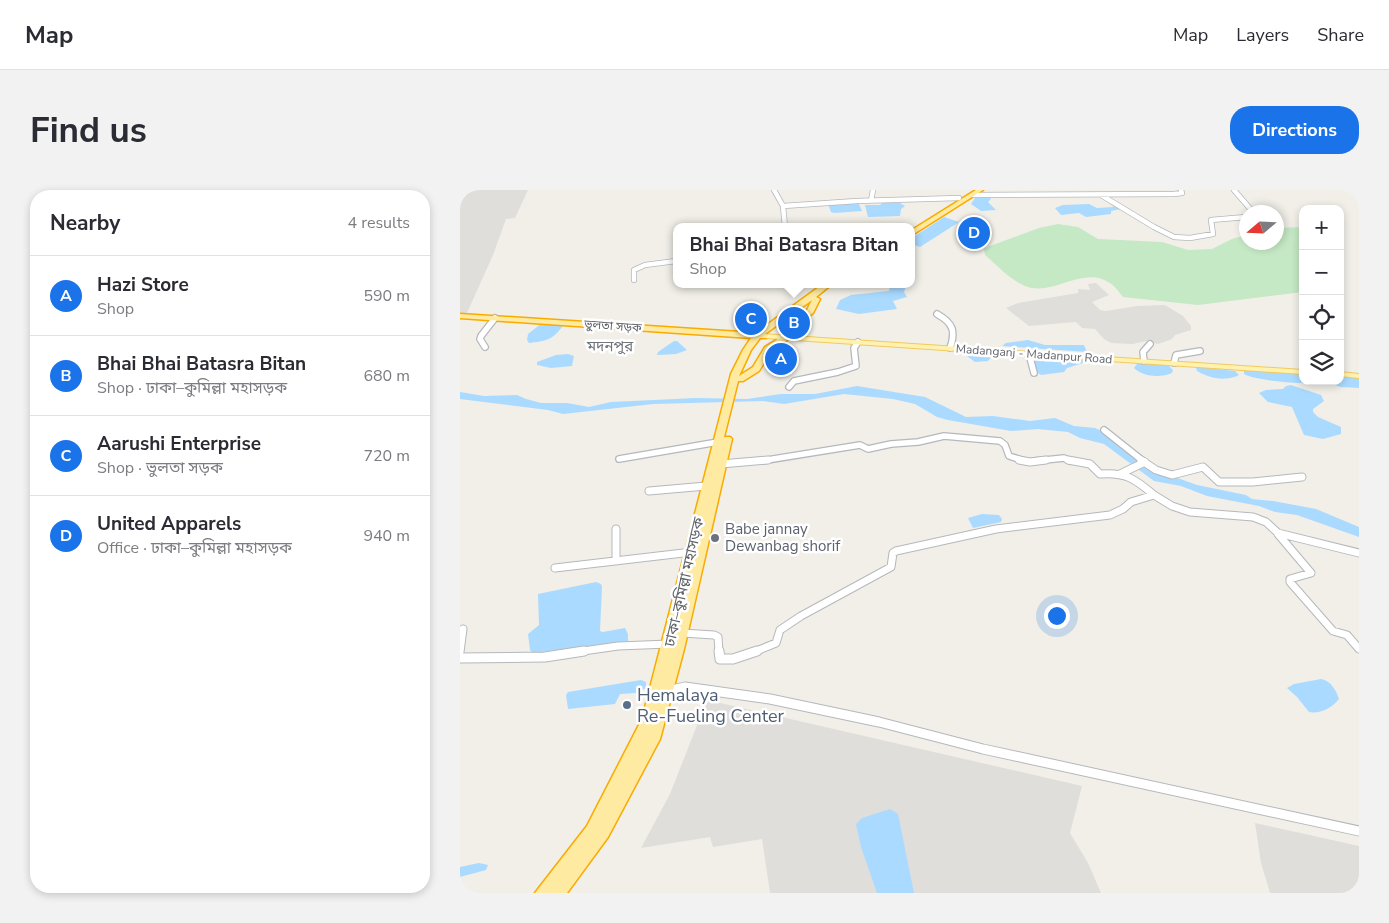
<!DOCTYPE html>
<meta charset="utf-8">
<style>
:root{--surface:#fff;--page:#f2f2f3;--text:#2b2b33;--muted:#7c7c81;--line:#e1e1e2;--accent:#1a73e8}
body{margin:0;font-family:"Nunito Sans","Noto Sans Bengali",sans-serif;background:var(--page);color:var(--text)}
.controls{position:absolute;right:15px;top:15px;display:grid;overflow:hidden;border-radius:10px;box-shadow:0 2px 8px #0003}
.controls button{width:45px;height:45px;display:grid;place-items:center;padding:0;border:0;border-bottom:1px solid var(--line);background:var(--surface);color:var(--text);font:25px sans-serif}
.compass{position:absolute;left:779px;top:15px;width:45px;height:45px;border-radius:50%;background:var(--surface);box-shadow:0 2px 8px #0003;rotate:251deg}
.you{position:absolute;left:596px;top:425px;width:18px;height:18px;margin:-12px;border:4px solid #fff;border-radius:50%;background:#1a73e8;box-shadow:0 0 0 8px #1a73e833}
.badge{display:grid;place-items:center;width:32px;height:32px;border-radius:50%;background:var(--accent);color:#fff;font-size:16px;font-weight:700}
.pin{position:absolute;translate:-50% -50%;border:2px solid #fff;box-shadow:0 1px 5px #0006}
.popup{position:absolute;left:213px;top:33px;width:242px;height:65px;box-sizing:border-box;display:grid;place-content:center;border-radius:10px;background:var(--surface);filter:drop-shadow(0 1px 4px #0005);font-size:16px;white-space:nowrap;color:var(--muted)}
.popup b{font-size:19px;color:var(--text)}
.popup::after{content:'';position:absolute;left:50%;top:100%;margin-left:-10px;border:10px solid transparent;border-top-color:var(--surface)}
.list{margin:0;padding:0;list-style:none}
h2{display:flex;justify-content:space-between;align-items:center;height:65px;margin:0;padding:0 20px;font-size:21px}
h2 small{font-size:16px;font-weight:400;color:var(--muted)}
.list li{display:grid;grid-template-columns:32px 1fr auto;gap:15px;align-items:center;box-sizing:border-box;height:80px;padding:0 20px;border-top:1px solid var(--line)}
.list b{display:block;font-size:19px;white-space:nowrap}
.list p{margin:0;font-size:16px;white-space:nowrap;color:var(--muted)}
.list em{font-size:16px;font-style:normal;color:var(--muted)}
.icon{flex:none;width:28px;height:28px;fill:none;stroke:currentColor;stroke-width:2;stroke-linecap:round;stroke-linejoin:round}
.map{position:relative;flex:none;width:899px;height:703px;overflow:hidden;border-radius:20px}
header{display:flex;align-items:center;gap:30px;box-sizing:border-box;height:70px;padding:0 25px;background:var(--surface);border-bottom:1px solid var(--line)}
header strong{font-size:24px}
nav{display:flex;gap:28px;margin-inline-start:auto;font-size:18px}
.intro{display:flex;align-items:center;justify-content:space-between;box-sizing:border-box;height:120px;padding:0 30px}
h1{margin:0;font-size:35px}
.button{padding:12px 22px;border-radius:20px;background:var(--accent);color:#fff;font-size:18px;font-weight:700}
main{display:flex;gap:30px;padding:0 30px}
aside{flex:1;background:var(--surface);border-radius:20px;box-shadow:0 2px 8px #0003}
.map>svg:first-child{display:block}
.industrial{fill:#e0deda}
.green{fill:#c5e8c5}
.water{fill:#aadaff}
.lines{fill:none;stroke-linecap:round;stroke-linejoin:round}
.minor-far3-casing{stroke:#b5b8bc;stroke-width:6}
.minor-far2-casing{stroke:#b5b8bc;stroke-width:8}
.minor-far1-casing{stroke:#b5b8bc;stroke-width:9}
.minor-casing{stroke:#b5b8bc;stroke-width:11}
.primary-casing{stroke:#f2c960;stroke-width:2}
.trunk-casing{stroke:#f9ab00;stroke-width:3}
.minor-far3{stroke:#fff;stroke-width:4.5}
.minor-far2{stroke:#fff;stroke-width:5.5}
.minor-far1{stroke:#fff;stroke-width:7}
.minor{stroke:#fff;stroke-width:9}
.primary{fill:#fff2af;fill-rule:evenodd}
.trunk{fill:#feeaa1;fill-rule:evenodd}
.worship-dot{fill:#6b7280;stroke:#fff;stroke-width:2}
.service-dot{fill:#5c6f8a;stroke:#fff;stroke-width:2}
.labels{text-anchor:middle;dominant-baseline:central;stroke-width:5;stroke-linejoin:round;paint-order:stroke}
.far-street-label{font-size:12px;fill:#5f6368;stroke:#fff}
.far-quarter-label{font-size:15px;fill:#70757a;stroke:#fff}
.worship-label{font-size:15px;fill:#5b616d;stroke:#fff;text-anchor:start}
.street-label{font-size:15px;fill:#5f6368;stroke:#fff}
.near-service-label{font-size:18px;fill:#4e5e75;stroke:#fff;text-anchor:start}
</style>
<header>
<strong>Map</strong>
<nav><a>Map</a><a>Layers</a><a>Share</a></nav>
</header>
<div class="intro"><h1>Find us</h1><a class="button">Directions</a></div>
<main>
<aside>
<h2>Nearby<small>4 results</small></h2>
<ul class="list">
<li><span class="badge">A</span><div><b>Hazi Store</b><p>Shop</p></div><em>590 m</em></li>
<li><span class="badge">B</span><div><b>Bhai Bhai Batasra Bitan</b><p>Shop · ঢাকা–কুমিল্লা মহাসড়ক</p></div><em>680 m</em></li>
<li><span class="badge">C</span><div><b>Aarushi Enterprise</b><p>Shop · ভুলতা সড়ক</p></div><em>720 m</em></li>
<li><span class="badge">D</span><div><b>United Apparels</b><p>Office · ঢাকা–কুমিল্লা মহাসড়ক</p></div><em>940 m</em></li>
</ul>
</aside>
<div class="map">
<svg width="899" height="703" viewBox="0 0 899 703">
<rect width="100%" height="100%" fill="#f1efe8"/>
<path class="industrial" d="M0 0H68L55 28 46 29 33 65 7 123H0Z
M636 93 649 105 632 112 640 120 646 121 677 116 705 115 723 126 731 136V140L715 145 712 149 698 154 686 151 673 154 651 153 644 149 635 139 622 138 616 132 569 136 546 118 558 113 618 103V99L630 100 628 94Z
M247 510 622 596 610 643 628 673 641 703H310L302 649 253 657 250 647 181 658 210 604Z
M795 633 899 656V703H810L801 673Z"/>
<path class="green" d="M598 34 618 37 638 49 702 52 728 60 752 59 772 49 786 45 787 53 785 54 816 52 817 48 820 47 817 46V38L843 37V102L738 115 663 107C659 102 655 96 650 93 624 75 595 105 568 97 552 92 538 76 525 65L524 59 530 56 579 38Z"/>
<path class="water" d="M529 7 531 9 528 12 536 20 521 21 511 14 515 8Z
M647 11 661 19 651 21V24L626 27 619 23 601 25 595 18 603 15 629 14 637 18 654 17Z
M398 12 402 21 374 23 371 22 368 14Z
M423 12 440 13 445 16 441 19 440 26 408 27 405 15H420Z
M484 27 499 32 460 57 452 54V48Z
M430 94 446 96 444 102 447 107 433 111 437 119 399 124 376 119 380 110 391 105 429 101Z
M82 133H102L103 135C94 150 85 151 69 153L67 150 68 144Z
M568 150 585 155H624L627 162 542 156 546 153Z
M214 151H217L227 160 216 164 197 165 198 162Z
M507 161 533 165 528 171 515 172 503 163Z
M108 164 114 166 112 176 91 178 77 175V172L96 165Z
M577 166 626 169V172L607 178 604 182 581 185C575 182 574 174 575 168Z
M689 173 709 176 713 180 712 183C701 188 683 187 674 178L677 174Z
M739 177 775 181 779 185C765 192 749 188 737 181L736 178Z
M784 179 843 183V191L861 192C847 195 796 191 784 184Z
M880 185 899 186V198C889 197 876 199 869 191H880Z
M831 195 861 205 864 211 853 219V222L858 227 881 237V244L863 249 844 245 832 217 808 212 799 203 806 200 823 199 826 196Z
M397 196 465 207 506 227 533 226 570 231 595 228 614 236 635 238 644 242 672 266 712 286 737 295 786 305 792 309 813 311 856 319 899 337V347L837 325 815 322 799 316 747 306 721 296 694 291 644 254 620 248 608 242 578 239 551 241 488 230 477 227 455 214 433 209 384 204 324 214 303 211 193 214 103 224 88 220 0 209V202L24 206 57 205 66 209 81 213H107L129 217 151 212 236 208 287 209 321 204H355Z
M522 324 539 325 542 329 541 332 513 338 508 328Z
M136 392 141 394 142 397 140 441 143 442 165 438 168 444V451L73 463 70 460 68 444 79 435 78 404Z
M861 489C871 491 876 500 879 509 872 518 860 524 849 522L837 507 827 498 834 494Z
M181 490 186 492V498L176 503 160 504 155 514 108 519 106 505 108 502Z
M430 619 438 624 454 703H417L401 657 396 634 402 628Z
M19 673 28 675 26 680 0 687V677Z"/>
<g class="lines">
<defs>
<path id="minor-far3" d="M314 0 323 16 325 37
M774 0 793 22
M513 5 714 4 722 3 721 0
M641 5 694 37 714 47 730 48 753 44 751 30 786 27
M411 11 413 0
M323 16 397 11 499 8
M174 90V80L185 75 216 71"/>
<path id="minor-far2" d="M477 124C493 133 496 141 490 158
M25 157 20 149 21 146 35 128
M569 164 574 183
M684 171 683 162 690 154
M714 173 716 165 740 161
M329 197 334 191 378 182 396 176 394 158 398 152
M644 240 683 271
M159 269 258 252
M301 271 400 255 408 259 431 254 458 252 484 246 540 251 545 255 549 266 565 271
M575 271 604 268 610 271"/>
<path id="minor-far1" d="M559 270 570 272 586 270
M608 270 630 274 640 284C666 282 675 289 694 305
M681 270 696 280 712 285 743 277 759 292H793L842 287
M261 274 308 270
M660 284 685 272
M189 301 246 296
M156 339V370
M818 344 851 383 830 389V392L873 441 887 445 899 459
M95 378 232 362
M222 443 254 445 258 447 259 462
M0 462 3 439
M116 462 158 456 209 454
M294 462 316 453 320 440 341 426 431 377 433 363 436 361 536 339 650 325 663 319 671 312 694 305 712 316 730 322 793 327 806 332 818 343 899 363"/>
<path id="minor" d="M259 461 260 469H273L297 461
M0 468 85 467 124 461
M207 501 225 497 310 509 419 532 523 559 899 641"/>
<path id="primary" d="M302 144 843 180V184L305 148H302Z
M880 182 899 184V188L880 186Z"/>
<path id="trunk" d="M516 0H523L452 45V40Z
M363 94H372L356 107 360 109 353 123 333 139 327 150 311 161 299 181 283 191H278L264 247H270L272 249 224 459 200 549 148 647 107 703H75L127 636 182 529 271 184 283 160 291 148 0 128V124L296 143ZM352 110 347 120 326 136 321 147 305 157 293 177 279 186 291 160 300 148H306L307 146 305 144Z"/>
</defs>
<use href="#minor-far3" class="minor-far3-casing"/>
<use href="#minor-far2" class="minor-far2-casing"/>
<use href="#minor-far1" class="minor-far1-casing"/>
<use href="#minor" class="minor-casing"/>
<use href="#primary" class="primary-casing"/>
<use href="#trunk" class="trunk-casing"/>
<use href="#minor-far3" class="minor-far3"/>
<use href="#minor-far2" class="minor-far2"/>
<use href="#minor-far1" class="minor-far1"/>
<use href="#minor" class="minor"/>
<use href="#primary" class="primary"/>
<use href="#trunk" class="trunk"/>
</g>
<circle class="worship-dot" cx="255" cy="348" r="5"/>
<circle class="service-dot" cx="167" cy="515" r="5"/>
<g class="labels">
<g class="far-street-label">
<text transform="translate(153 136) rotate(4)">ভুলতা সড়ক</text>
<text transform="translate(574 164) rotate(4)">Madanganj - Madanpur Road</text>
</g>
<g class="far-quarter-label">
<text x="150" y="156">মদনপুর</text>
</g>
<g class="worship-label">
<text x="265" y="339">Babe jannay<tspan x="265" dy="17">Dewanbag shorif</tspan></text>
</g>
<g class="street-label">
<text transform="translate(224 392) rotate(-77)">ঢাকা–কুমিল্লা মহাসড়ক</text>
</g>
<g class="near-service-label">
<text x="177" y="505">Hemalaya<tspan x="177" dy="21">Re-Fueling Center</tspan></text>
</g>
</g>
</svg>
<div class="controls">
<button>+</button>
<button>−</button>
<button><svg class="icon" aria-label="locate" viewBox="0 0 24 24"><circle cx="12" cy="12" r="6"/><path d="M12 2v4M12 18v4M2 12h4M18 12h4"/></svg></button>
<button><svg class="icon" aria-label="layers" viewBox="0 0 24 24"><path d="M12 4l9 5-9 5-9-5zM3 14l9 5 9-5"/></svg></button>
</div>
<svg class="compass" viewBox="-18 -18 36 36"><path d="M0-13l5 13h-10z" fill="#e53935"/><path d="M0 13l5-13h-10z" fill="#7c7c81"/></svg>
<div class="you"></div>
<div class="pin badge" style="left:321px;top:169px">A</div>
<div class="pin badge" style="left:334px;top:133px">B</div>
<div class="popup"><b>Bhai Bhai Batasra Bitan</b>Shop</div>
<div class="pin badge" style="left:291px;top:129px">C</div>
<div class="pin badge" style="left:514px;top:43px">D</div>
</div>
</main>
